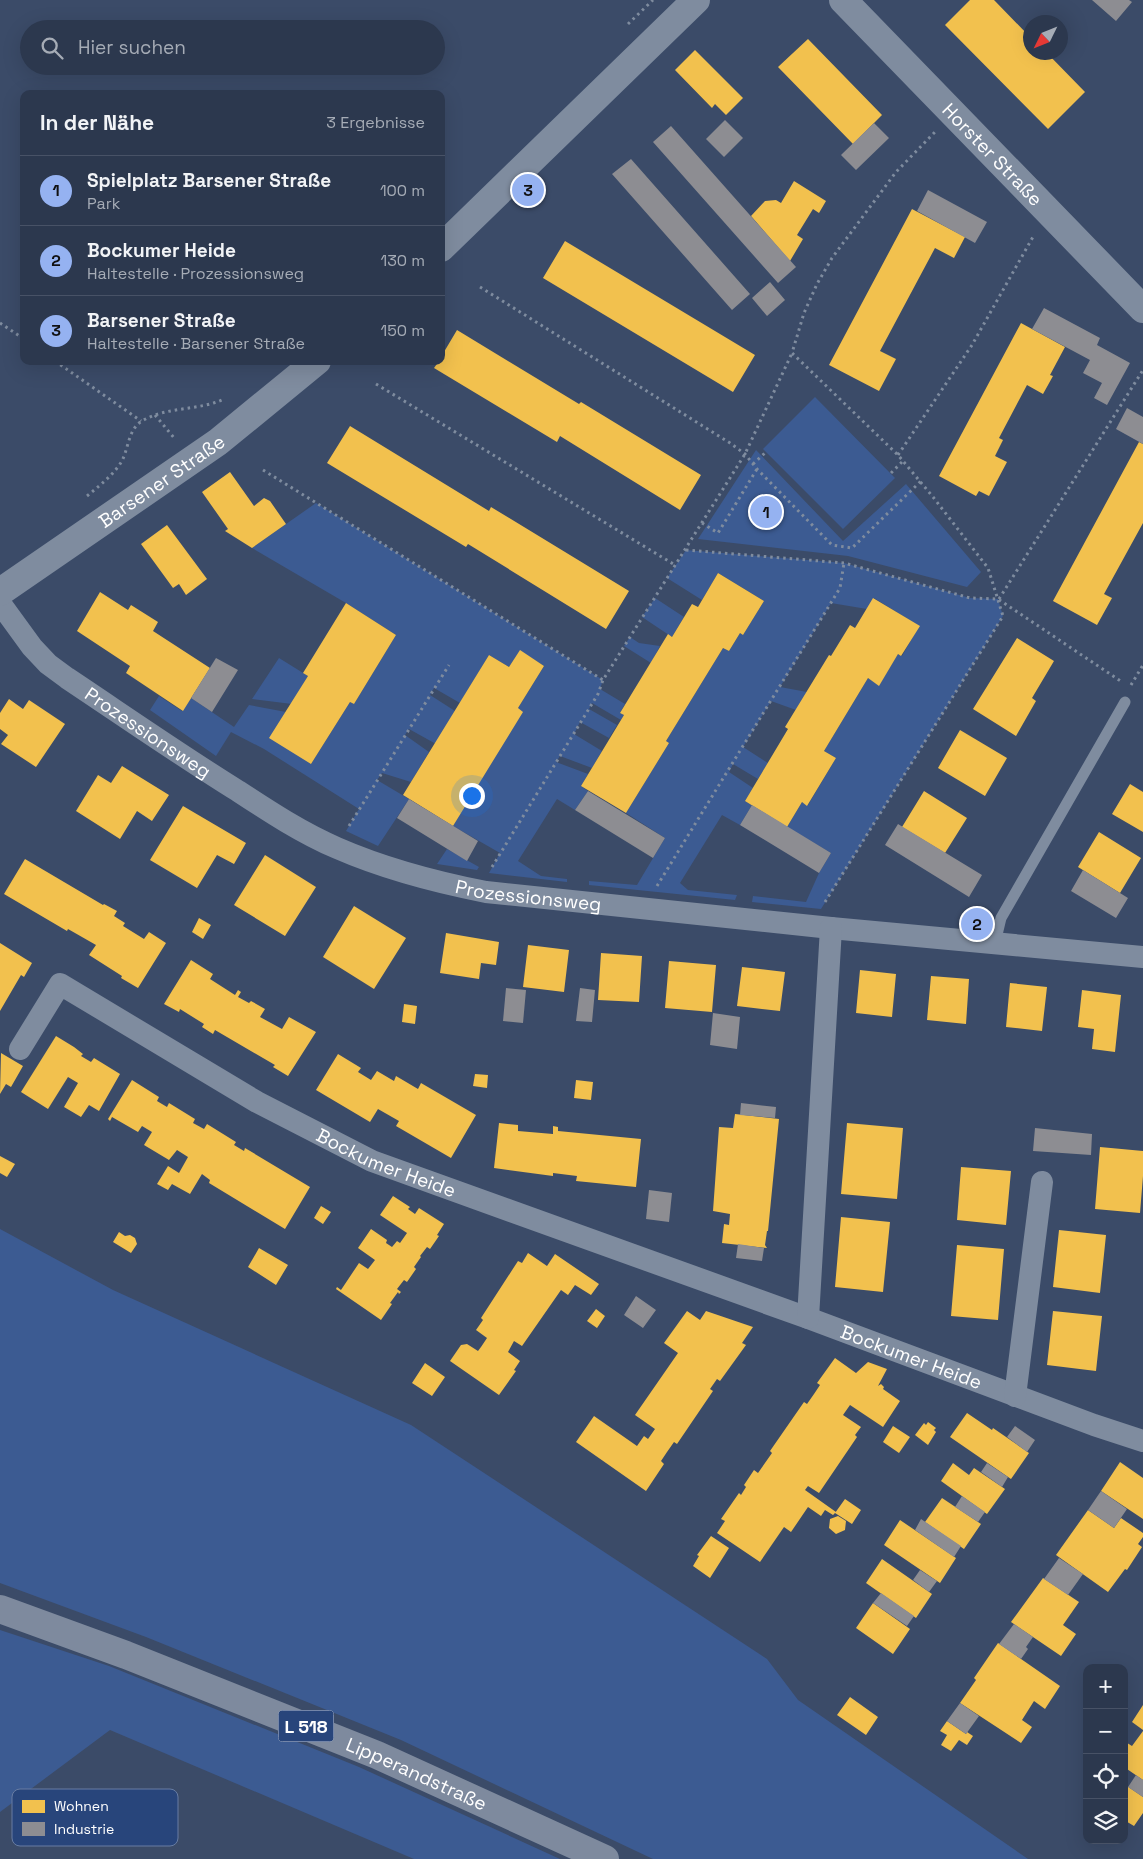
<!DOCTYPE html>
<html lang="de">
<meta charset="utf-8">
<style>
:root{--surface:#2c384e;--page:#343f55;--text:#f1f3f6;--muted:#a6acb6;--line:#485266;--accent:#95b2f1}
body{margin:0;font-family:"Space Grotesk",sans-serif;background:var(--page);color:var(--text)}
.controls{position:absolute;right:15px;bottom:15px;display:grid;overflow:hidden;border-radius:10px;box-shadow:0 5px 20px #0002}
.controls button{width:45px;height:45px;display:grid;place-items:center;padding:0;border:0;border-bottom:1px solid var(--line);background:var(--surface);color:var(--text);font:25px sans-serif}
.compass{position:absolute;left:1023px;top:15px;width:45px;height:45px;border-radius:50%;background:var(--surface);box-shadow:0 5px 20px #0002;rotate:227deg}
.you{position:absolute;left:471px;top:795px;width:18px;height:18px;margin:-12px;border:4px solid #fff;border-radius:50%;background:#1a73e8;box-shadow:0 0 0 8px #1a73e833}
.badge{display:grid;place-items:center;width:32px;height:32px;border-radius:50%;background:var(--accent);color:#111;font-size:16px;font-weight:700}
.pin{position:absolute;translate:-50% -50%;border:2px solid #fff;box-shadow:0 1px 5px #0006}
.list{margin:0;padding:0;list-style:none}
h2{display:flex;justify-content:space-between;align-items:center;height:65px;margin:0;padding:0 20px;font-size:21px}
h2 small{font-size:16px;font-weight:400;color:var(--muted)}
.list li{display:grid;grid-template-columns:32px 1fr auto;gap:15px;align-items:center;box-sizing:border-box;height:70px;padding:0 20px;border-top:1px solid var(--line)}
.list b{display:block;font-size:19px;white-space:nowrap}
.list p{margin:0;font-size:16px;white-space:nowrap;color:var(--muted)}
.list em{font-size:16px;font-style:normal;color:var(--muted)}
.icon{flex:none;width:28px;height:28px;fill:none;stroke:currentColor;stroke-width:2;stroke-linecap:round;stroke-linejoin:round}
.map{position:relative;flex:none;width:1143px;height:1859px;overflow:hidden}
.search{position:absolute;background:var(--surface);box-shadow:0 5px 20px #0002;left:20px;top:20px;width:425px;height:55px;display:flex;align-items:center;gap:12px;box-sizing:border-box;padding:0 18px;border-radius:28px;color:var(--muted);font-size:19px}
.panel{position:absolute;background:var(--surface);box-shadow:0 5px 20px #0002;left:20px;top:90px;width:425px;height:275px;border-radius:10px}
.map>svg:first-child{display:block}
.green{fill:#3c5b92}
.homes{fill:#f2c14e}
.industry{fill:#8d8d92}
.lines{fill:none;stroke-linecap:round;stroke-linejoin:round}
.path{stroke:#7f8c9f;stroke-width:3;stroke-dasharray:2.5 4;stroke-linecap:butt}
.service{stroke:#7f8c9f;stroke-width:11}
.minor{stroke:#7f8c9f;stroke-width:22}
.tertiary{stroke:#7f8c9f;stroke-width:28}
.primary{stroke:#7e8a9e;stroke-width:28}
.labels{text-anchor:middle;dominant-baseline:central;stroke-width:5;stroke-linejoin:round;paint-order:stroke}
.shield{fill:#28457b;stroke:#bec7d7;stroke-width:1}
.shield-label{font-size:18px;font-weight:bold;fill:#fff}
.street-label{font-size:19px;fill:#fff;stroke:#28457b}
.key{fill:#28457b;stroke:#687da3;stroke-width:1}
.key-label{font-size:14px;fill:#fff}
</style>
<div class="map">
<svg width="1143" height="1859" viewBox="0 0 1143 1859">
<rect width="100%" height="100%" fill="#3b4b68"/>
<path class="green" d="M815 397 895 478 843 529 763 449Z
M756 450 843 541 906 484 981 572 967 587 848 556 698 539Z
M316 503 603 680 600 689 625 704 620 713 624 715 621 720 592 703 589 709 617 725 609 738 580 722 574 734 602 751 592 768 560 756 556 762 588 774 581 786 588 791 575 810 557 799 518 861 541 876 567 879V882L489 873 500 853 453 826 518 708 544 666 520 651 509 667 489 655 460 703 434 688 430 695 455 711 436 744 409 729 405 735 429 752 411 782 382 773 377 780 409 799 378 846 346 831 359 809 264 749 231 732 216 756 150 710 159 696 182 711 191 698 234 727 249 705 286 712 311 764 350 702 354 704 396 635 346 603 252 548Z
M686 550 844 563 970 598 998 599 1003 616 821 909 752 902 753 896 806 902 819 873 831 853 787 827 802 802 808 805 836 758 824 751 868 678 879 685 898 654 902 656 919 626 874 598 867 609 831 603 780 687 807 692 796 710 771 701 743 747 768 763 758 779 733 764 729 772 753 788 745 801 752 805 740 825 722 815 680 883 688 890 737 895 735 900 589 885V881L637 885 665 838 626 813 669 743 666 741 723 648 729 651 740 633 743 635 764 601 718 573 702 600 667 578Z
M655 598 684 617 672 637 642 617Z
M630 637 639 643 660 646 651 663 624 646Z
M279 658 308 676 292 704 252 699Z
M447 849 479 867 477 870 437 864Z
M0 1229 113 1290 411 1425 767 1659 798 1700 1028 1859H653L401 1740 146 1637 0 1583Z
M0 1630 109 1666 359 1767 560 1859H414L110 1730 0 1812Z"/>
<path class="homes" d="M970 0H994L1030 37V52H1046L1085 92 1048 129 945 25Z
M808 39 882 115 853 144 778 67Z
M695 50 743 98 726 115 715 104 712 108 675 70Z
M794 181 826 201 819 213 813 209 797 235 803 239 790 261 751 216 765 201 776 200 781 203Z
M912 209 965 237 954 258 935 248 880 351 896 359 879 391 829 365Z
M565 241 755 355 733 392 543 278Z
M1021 323 1065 347 1050 375 1053 376 1043 394 1027 385 999 438 1003 440 995 456 1007 462 989 496 979 491 976 496 939 476Z
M457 330 579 404 581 402 701 475 680 510 560 436 557 442 434 368 439 361H441V357Z
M350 426 489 511 491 507 629 591 606 629 468 544 466 547 327 463Z
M1139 442 1143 444V523L1104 594 1112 598 1097 625 1053 601Z
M230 472 254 506 264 498 270 501 286 524 252 548 225 531 228 529 202 492Z
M167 525 207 579 186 595 179 584 173 588 141 544Z
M718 573 764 601 743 635 740 633 729 651 723 648 666 741 669 743 626 813 581 786 624 715 620 713 668 634 672 637 692 604 698 607Z
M100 592 128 610 131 605 158 622 153 631 210 668 183 711 126 673 130 666 77 631Z
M873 598 920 626 901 656 898 654 879 686 868 678 824 751 836 758 807 806 802 802 787 827 745 801 788 729 785 727 829 655 831 656 850 625 855 628Z
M346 603 396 635 354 704 350 702 311 764 269 738 308 676 303 673Z
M1017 638 1054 661 1032 698 1036 701 1016 736 973 709Z
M520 650 544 666 518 708 523 712 453 826 403 795 489 655 509 667Z
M9 699 23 709 29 700 65 724 36 767 1 744 8 735 0 729V713Z
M960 730 1007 758 985 796 938 768Z
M122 766 169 795 152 821 137 811 120 839 76 811 98 775 111 783Z
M1130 784 1143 792V832L1112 814Z
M924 791 967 818 945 853 902 827Z
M183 806 246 843 234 864 217 855 197 888 150 860Z
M1099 832 1141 858 1120 893 1078 867Z
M265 855 316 887 285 936 234 905Z
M25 859 103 905 104 904 117 911 114 916 125 923 123 926 144 939 149 932 166 943 138 988 121 978 122 976 89 955 96 945 68 929 67 931 4 894Z
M354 906 406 938 374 989 323 957Z
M199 918 211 925 203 939 192 932Z
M446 933 499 942 496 965 481 963 479 979 440 973Z
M0 943 32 963 24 977 21 975 0 1011Z
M528 945 569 950 564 992 523 987Z
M601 953 642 956 639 1002 598 1000Z
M191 960 213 974 210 979 235 995 238 990 241 992 238 997 249 1003 251 1001 265 1009 260 1017 282 1029 289 1017 316 1032 288 1076 273 1067 275 1065 215 1030 213 1034 202 1027 204 1024 180 1009 179 1012 164 1004Z
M669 961 716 965 712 1012 665 1008Z
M742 967 785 972 780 1011 737 1006Z
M860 970 896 974 892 1017 856 1013Z
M931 976 969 979 966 1024 927 1020Z
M1010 983 1047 987 1042 1031 1006 1027Z
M1082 990 1121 995 1115 1052 1092 1049 1094 1029 1078 1027Z
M404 1004 417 1006 415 1024 402 1022Z
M56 1036 74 1047 83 1054 81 1056 91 1062 94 1058 120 1074 99 1111 89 1105 81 1117 64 1107 78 1083 68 1077 48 1109 21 1092Z
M1 1053 23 1066 11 1087 6 1084 0 1094Z
M338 1054 361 1068 358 1072 371 1080 377 1071 394 1081 396 1076 418 1089 421 1083 476 1115 451 1158 396 1126 399 1121 378 1109 370 1122 316 1090Z
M475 1074 488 1075 487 1088 473 1086Z
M132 1080 159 1097 157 1101 167 1107 169 1103 195 1119 193 1123 204 1129 207 1124 236 1142 234 1145 244 1151 245 1148 310 1187 285 1229 209 1183 210 1180 202 1174 190 1194 172 1184 168 1190 157 1184 168 1166 179 1173 188 1157 177 1150 169 1160 144 1145 152 1132 142 1126 138 1132 112 1117 110 1121 108 1119Z
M576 1080 593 1082 591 1100 574 1098Z
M735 1114 779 1119 768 1231H767L765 1245 767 1248 722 1243 724 1224 729 1225 730 1214 713 1211 719 1127 733 1128Z
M499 1123 518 1125V1131L553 1134V1126L558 1127V1131L641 1139 636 1187 576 1181 577 1176 553 1173V1176L494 1168Z
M847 1123 903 1128 897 1199 841 1194Z
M1100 1147 1143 1151V1176L1140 1213 1095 1209Z
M0 1156 15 1164 7 1177 0 1173Z
M961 1167 1011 1171 1006 1225 957 1220Z
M393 1196 410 1207 408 1209 415 1214 419 1208 444 1224 437 1235 439 1236 430 1249 427 1247 420 1256 421 1257 414 1267 416 1269 407 1282 404 1280 397 1289 401 1292 399 1294 398 1292 390 1303 392 1304 381 1320 336 1289 337 1287 341 1290 359 1263 368 1269 375 1260 358 1248 371 1229 387 1240 386 1243 392 1247 397 1241 400 1243 407 1233 380 1215Z
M321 1206 331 1212 323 1224 314 1218Z
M841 1217 890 1222 883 1292 835 1287Z
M1059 1230 1106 1235 1100 1293 1053 1287Z
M119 1232 125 1236 130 1235 135 1238 137 1244 131 1253 113 1242Z
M957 1245 1004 1249 998 1320 951 1316Z
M259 1248 288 1265 276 1285 248 1267Z
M528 1253 547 1266 555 1254 599 1284 591 1295 575 1285 568 1295 561 1290 522 1346 514 1341 508 1352 520 1361 514 1370 516 1371 499 1395 450 1361 461 1345 467 1344 478 1351 481 1347 487 1338 476 1330 483 1320 481 1318 518 1261 522 1263Z
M596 1309 605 1316 597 1328 587 1321Z
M687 1311 700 1320 706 1311 753 1327 742 1343 746 1345 720 1381 717 1379 710 1389 713 1391 677 1444 674 1442 667 1452 661 1461 664 1464 646 1491 576 1442 594 1416 637 1446 644 1436 648 1439 655 1429 635 1415 678 1353 664 1343Z
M1053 1311 1102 1316 1096 1371 1047 1365Z
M835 1358 856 1373 868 1362 887 1369 878 1386 881 1384 884 1387 883 1389 900 1401 883 1427 850 1405 843 1415 861 1427 855 1435 857 1437 819 1493 808 1486 805 1490 836 1512 833 1515 825 1510 821 1516 808 1507 791 1532 784 1527 760 1562 717 1533 725 1521 721 1519 739 1493 741 1495 746 1487 744 1485 754 1470 758 1473 772 1453 770 1451 804 1402 807 1404 814 1394 820 1385 817 1383Z
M425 1363 445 1377 432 1396 412 1383Z
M967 1413 992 1430 993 1428 1029 1453 1011 1479 950 1437Z
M928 1422 936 1428 934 1430 936 1432 928 1445 915 1435 924 1423 926 1425Z
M893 1426 910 1437 899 1453 883 1442Z
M1120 1462 1143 1478V1519L1101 1491Z
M953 1463 969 1475 974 1468 1005 1489 987 1514 941 1481Z
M942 1498 981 1524 964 1549 925 1522Z
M845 1499 861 1510 852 1524 835 1513Z
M1088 1510 1114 1528 1121 1518 1143 1533V1537L1138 1544 1142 1547 1127 1570 1125 1569 1108 1592 1056 1555Z
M838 1516 846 1521 845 1530 836 1534 829 1528 830 1519Z
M900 1520 956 1558 940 1583 884 1545Z
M711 1536 729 1548 710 1578 693 1566 699 1556 697 1555Z
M882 1559 932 1594 916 1618 866 1583Z
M1043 1578 1079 1602 1063 1625 1076 1634 1061 1656 1011 1622Z
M873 1603 910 1629 893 1654 856 1628Z
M998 1643 1060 1686 1045 1709 1034 1701 1022 1720 1032 1727 1021 1743 960 1703 976 1680 974 1678Z
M850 1697 878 1717 866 1735 837 1715Z
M1143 1705V1730L1132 1722Z
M947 1721 966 1734 967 1732 973 1736 967 1745 959 1740 951 1751 941 1745 947 1735 940 1731Z
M1143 1731V1780L1124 1767V1741L1132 1746Z
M1124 1784 1143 1797V1813L1134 1826 1124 1820Z"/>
<path class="industry" d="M1092 0H1129L1132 2 1116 21Z
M725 120 743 138 724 157 706 139Z
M874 123 889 138 856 170 841 155Z
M671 126 796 267 778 283 653 142Z
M631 159 750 294 732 310 612 174Z
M928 190 987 222 975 243 917 211Z
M770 282 785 300 767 316 752 298Z
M1044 308 1100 338 1097 345 1130 363 1107 405 1094 398 1102 383 1083 373 1090 360 1032 329Z
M1127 408 1143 417V444L1116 429Z
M216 658 238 670 212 712 191 698Z
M588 791 665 838 653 858 575 810Z
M409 799 478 841 467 861 397 818Z
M752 805 831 853 819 873 740 825Z
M898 824 982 875 969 897 885 845Z
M1083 870 1128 898 1116 918 1071 891Z
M506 988 526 990 523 1023 503 1021Z
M580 988 595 990 592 1022 576 1021Z
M713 1013 740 1017 737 1049 710 1045Z
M741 1103 776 1107 775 1118 740 1115Z
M1035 1128 1092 1134 1091 1155 1033 1151Z
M649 1190 672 1193 669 1222 646 1219Z
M738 1244 764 1248 762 1261 736 1258Z
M636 1296 656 1310 643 1328 624 1315Z
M1015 1426 1035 1440 1027 1452 1007 1437Z
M987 1463 1008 1477 1002 1487 981 1472Z
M1101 1491 1127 1509 1114 1528 1088 1510Z
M962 1496 985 1512 978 1522 955 1507Z
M921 1519 961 1546 954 1557 915 1530Z
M1059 1558 1083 1574 1068 1595 1044 1579Z
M920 1570 937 1581 929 1592 913 1580Z
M881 1593 914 1616 907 1626 873 1603Z
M1014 1624 1033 1637 1026 1647 1028 1649 1021 1659 999 1644Z
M960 1703 979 1716 966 1734 947 1721Z
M1136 1775 1143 1780V1797L1128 1787Z"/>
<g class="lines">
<path class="path" d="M628 24 653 0
M480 287 730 443 745 454 757 469 832 545 852 548 921 481
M0 323 24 339
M55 361 141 421
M376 384 675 565
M155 415 175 439
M898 455 972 345 1034 235
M753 464 766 452
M263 470 603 680
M891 473 903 461
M87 496C99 486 111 477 120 464 129 451 127 430 142 421 167 406 199 411 224 399
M702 523 718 533 757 469
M686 550 844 563 970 598 998 599 1122 682
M999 599 1143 370
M1131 685 1143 665
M349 826 449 665
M492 867 598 694 603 680 745 454 792 353
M657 886 840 588 844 563
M825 902 1003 616 988 568 933 497 898 455 792 353 804 313 817 284 832 258 896 172 935 132"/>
<path class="service" d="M995 943 1001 918 1125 702"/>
<g class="minor">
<path id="s1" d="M0 603 32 647 48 664 67 678C124 716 180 755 238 791 270 812 302 833 337 848 385 869 435 882 486 892L831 928 1143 957"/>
<path id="s2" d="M20 1049 60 984 257 1102 372 1161 808 1318 1094 1425 1143 1441"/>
<path d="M808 1318 831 928"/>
<path d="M1015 1396 1042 1182"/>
</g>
<g class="tertiary">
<path id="s3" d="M843 0 1143 309"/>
<path d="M441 248 696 0"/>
<path id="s4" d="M0 592 218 442 317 361"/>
</g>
<path class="primary" id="s5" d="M0 1609 126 1655 377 1755 605 1859"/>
</g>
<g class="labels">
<rect class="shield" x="278.5" y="1710.5" width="55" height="31" rx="4"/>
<g class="shield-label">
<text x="306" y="1726">L 518</text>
</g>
<g class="street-label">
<text stroke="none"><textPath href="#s3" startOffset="215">Horster Straße</textPath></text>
<text stroke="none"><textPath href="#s4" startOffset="196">Barsener Straße</textPath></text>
<text stroke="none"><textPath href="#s1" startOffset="199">Prozessionsweg</textPath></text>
<text stroke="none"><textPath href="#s1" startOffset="619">Prozessionsweg</textPath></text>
<text stroke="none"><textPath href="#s2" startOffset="449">Bockumer Heide</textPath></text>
<text stroke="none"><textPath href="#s2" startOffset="1009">Bockumer Heide</textPath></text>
<text stroke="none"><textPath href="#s5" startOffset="448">Lipperandstraße</textPath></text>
</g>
</g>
<rect x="12" y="1789" width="166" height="57" rx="8" class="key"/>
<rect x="22" y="1800" width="23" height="13" fill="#f2c14e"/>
<rect x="22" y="1822" width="23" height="14" fill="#8d8d92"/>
<g class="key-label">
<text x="54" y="1811">Wohnen</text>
<text x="54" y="1834">Industrie</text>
</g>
</svg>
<div class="controls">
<button>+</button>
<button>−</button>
<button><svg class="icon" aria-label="locate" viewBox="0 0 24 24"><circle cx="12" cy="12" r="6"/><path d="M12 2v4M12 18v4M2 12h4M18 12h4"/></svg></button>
<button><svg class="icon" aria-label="layers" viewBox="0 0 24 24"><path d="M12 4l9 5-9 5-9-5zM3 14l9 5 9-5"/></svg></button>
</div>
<svg class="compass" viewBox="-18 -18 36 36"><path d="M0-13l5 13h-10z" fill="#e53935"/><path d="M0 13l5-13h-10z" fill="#a6acb6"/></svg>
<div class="you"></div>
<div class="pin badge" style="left:766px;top:512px">1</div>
<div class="pin badge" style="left:977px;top:924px">2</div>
<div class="pin badge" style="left:528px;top:190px">3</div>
<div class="search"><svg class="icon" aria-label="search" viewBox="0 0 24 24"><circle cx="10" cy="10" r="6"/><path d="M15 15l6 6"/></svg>Hier suchen</div>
<section class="panel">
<h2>In der Nähe<small>3 Ergebnisse</small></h2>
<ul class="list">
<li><span class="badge">1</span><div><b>Spielplatz Barsener Straße</b><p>Park</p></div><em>100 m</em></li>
<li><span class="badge">2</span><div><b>Bockumer Heide</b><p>Haltestelle · Prozessionsweg</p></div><em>130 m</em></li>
<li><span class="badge">3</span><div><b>Barsener Straße</b><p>Haltestelle · Barsener Straße</p></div><em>150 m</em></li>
</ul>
</section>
</div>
